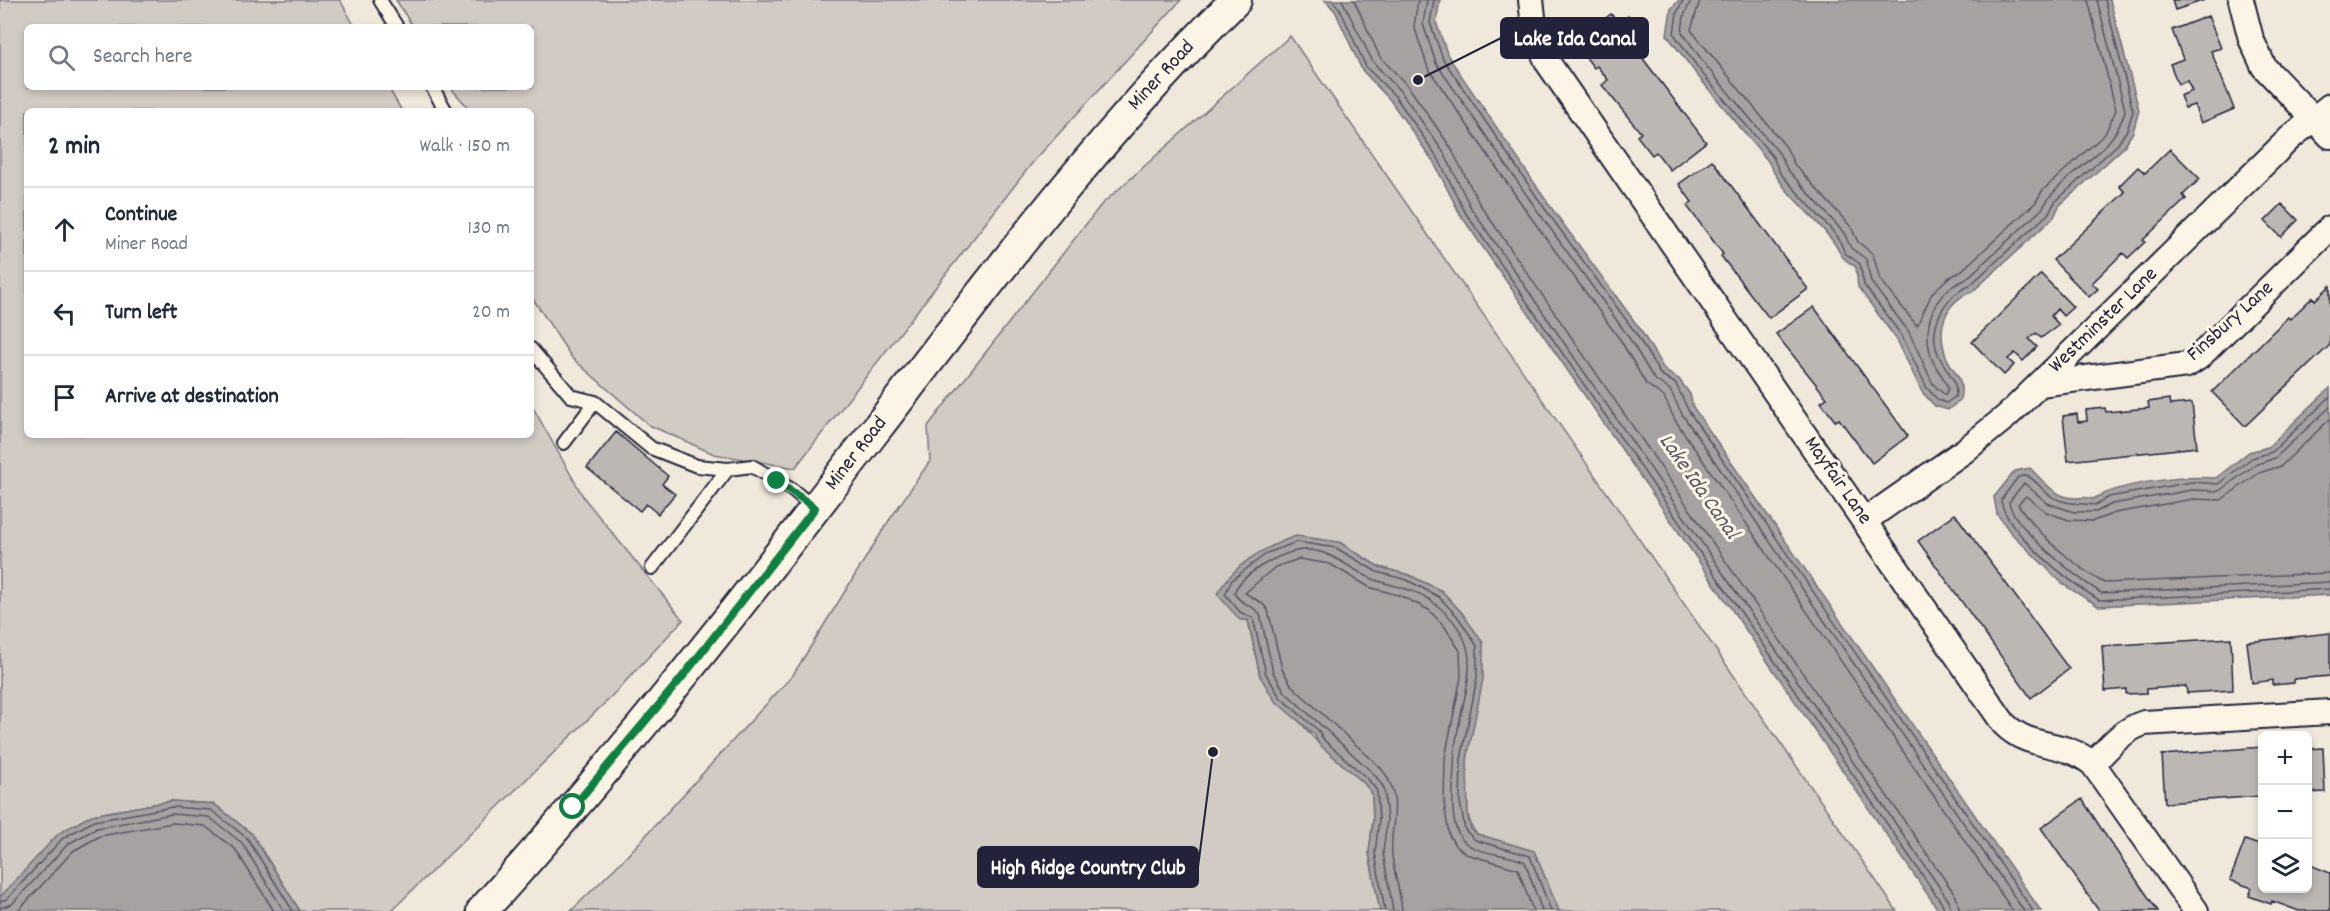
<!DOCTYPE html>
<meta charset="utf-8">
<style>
:root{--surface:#fff;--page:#f6f6f7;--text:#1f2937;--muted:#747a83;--line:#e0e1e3}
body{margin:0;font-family:Dekko,sans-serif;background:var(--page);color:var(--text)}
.controls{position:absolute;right:18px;bottom:18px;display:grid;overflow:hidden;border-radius:9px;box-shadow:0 3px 9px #0003}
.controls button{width:54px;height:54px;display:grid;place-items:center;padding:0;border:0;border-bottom:2px solid var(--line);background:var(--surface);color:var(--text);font:30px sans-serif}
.stop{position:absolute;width:18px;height:18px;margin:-14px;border:4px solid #0b8043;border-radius:50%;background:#fff}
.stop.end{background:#0b8043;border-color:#fff;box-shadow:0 2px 6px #0008}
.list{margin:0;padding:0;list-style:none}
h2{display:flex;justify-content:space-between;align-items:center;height:78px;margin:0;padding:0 24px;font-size:26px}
h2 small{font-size:20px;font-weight:400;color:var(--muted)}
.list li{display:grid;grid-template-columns:39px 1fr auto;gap:18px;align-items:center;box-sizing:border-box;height:84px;padding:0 24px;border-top:2px solid var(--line)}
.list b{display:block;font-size:22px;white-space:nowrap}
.list p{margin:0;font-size:20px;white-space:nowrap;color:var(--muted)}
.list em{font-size:20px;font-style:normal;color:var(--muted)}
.icon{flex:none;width:33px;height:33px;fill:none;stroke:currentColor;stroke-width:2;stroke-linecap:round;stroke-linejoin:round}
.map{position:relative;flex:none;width:2330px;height:911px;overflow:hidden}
.search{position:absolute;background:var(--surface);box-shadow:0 3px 9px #0003;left:24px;top:24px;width:510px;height:66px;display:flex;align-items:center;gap:15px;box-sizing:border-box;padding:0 21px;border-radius:9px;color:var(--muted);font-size:22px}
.panel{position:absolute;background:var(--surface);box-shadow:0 3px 9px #0003;left:24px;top:108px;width:510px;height:330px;border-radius:9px}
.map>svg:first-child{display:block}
.green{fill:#d1cbc3;stroke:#7a767f;stroke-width:1.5}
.water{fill:#a6a2a2;stroke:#716f79;stroke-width:1.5}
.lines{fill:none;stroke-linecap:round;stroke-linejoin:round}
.shore{stroke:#575564;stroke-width:1.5}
.building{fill:#bcb7b3;stroke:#22223b;stroke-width:1.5}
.service-casing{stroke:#22223b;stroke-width:16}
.minor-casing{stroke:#22223b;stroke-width:28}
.tertiary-casing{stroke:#22223b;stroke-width:34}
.service{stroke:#fcf5e5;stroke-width:12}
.minor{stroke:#fcf5e5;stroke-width:24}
.tertiary{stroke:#fcf5e5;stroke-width:30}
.route{stroke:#0b8043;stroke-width:8}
.labels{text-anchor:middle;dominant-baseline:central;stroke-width:6;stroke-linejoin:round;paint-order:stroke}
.street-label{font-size:21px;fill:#22223b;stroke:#fcf5e5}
.water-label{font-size:22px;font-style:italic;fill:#575564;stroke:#fcf5e5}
.leader{fill:none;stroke:#22223b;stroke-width:2}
.callout-dot{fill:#22223b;stroke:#fcf5e5;stroke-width:2}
.callout{fill:#22223b;stroke:#22223b;stroke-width:2}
.callout-label{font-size:22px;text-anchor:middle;font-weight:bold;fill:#fff}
</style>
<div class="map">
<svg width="2330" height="911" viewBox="0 0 2330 911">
<rect width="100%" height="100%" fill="#efe8db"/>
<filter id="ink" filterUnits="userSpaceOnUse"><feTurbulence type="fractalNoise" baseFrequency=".0167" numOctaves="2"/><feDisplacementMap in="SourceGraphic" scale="12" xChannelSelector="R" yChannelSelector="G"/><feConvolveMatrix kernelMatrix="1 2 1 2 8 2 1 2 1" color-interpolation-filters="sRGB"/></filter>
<g filter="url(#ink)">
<path class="green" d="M0 0H340L355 27H27V87H388L402 111H27V435H531V404L584 498 683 620 609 699 391 911H300L252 834 214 804 171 801 92 815 59 834 0 897Z
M396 0H1181L1033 162 795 468 714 454 649 425 572 358 531 296V111H471L450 87H531V27H413Z
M1290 36 1897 911H1559L1534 851 1477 834C1452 812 1478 678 1483 643L1462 613 1442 591 1409 575 1379 567 1339 542 1244 618 1248 620 1260 676 1319 744 1364 783 1372 794 1373 820 1369 853 1380 911H571L626 857 793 675 888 522 930 461 928 426 1101 205Z"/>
<path class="water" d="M1325 0H1440L1436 22 1448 56 1550 206 1640 329 1665 371 1679 379 1690 394 1693 407 2041 911H1939L1460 214 1433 161 1390 100 1362 70 1335 11Z
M1679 0H2110L2139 110 2133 132 2123 148 2059 206 2054 217 1972 292C1945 301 1937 328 1945 353 1951 373 1965 373 1960 400L1948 410 1935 406 1922 392 1897 340 1858 287 1856 267C1837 255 1843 255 1832 240 1812 213 1782 193 1768 161L1697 75 1667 35 1671 9Z
M2330 388V595L2098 606 2064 585 2011 533 1997 514 1994 497 2015 471 2030 468C2042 480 2056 498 2074 498 2082 498 2085 496 2093 499 2124 482 2181 476 2216 478L2249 452 2268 447Z
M1296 536 1339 542 1379 567 1409 575 1442 591 1462 613 1483 643V679L1467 759 1468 818 1471 829 1477 834 1534 851 1559 911H1380L1369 853 1373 820 1372 793 1364 783 1319 744 1314 734 1275 701 1260 676 1248 620H1240L1217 594C1235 563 1263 548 1296 536Z
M171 801 214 804 252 834 300 911H0V897L59 833 92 815Z"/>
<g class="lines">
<path class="shore" d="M1332 0 1340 9 1366 67 1395 96 1438 158 1465 212 1943 905 1944 911
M1342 0 1373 62 1401 92 1444 153 1471 208 1949 901 1951 911
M1354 0 1380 57 1408 86 1451 148 1479 203 1956 896 1960 911
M1418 0 1414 26 1428 68 1532 219 1621 341 1646 384 1664 397 1675 420 2013 911
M1427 0 1423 24 1436 63 1539 213 1628 336 1654 379 1670 390 1682 414 2024 911
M1434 0 1430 23 1443 59 1545 209 1635 332 1660 374 1676 384 1688 410 2033 911
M1683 0 1677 13 1674 34 1701 72 1773 157 1780 173 1838 237 1845 253 1860 264 1864 285 1902 336 1927 388 1938 400 1946 403 1955 397C1959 381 1948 373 1941 360 1925 332 1942 297 1969 286L2048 214 2055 202 2118 144 2127 130 2133 111 2105 0
M1691 0 1684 16 1682 32 1707 67 1779 153 1787 169 1844 233 1851 248 1866 259 1871 282 1909 332 1933 384 1945 395 1948 389C1945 377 1936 370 1932 359 1921 327 1933 292 1965 280L2042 209C2063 170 2115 155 2125 110L2097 0
M1700 0 1691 30 1786 147 1794 164 1851 227 1858 242 1873 254 1880 279 1917 326 1932 293 1948 278 1960 272 2035 203 2043 190 2105 134 2116 110 2088 0
M2330 397 2272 452 2252 458 2218 484 2192 482 2109 497 2095 505C2080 503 2061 505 2048 494 2041 488 2035 480 2027 475L2018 477 2001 500C2005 532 2071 583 2099 600L2330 589
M2330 407 2275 458 2255 465 2219 491 2192 490 2112 504 2096 512H2074L2047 503 2024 483 2009 502C2012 527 2079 579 2101 593L2330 582
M2330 419 2281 466 2259 473 2221 500 2193 499 2115 513 2093 521 2069 520 2046 512 2026 496 2018 504C2036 533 2075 566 2104 583L2330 573
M0 901 7 899 63 838 94 821 172 807 211 810 247 838 293 911
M0 908 12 904 68 844 97 828 172 814 209 817 242 843 284 911
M18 911 73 851 100 836 173 823 205 826 235 849 274 911
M1385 911 1375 853 1379 820 1377 791 1368 779 1324 740 1318 730 1280 697 1266 674 1253 618 1240 612 1225 594 1232 580 1267 553 1297 542 1336 548 1377 572 1407 580 1439 597 1458 617 1477 646V678L1461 759 1460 802 1465 830 1475 840 1530 856 1551 911
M1393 911 1383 853 1387 820 1384 788 1374 774 1285 692 1273 672 1260 614C1252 604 1242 606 1234 593 1240 575 1277 555 1296 551 1326 544 1349 570 1375 580 1395 587 1417 589 1434 603 1488 644 1466 681 1457 735 1454 752 1454 768 1453 785 1453 801 1451 820 1459 835 1470 856 1506 852 1525 862L1542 911
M1402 911C1401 893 1394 875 1392 856 1389 822 1406 798 1380 767L1292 686 1282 669 1268 610 1262 603 1245 593 1275 567 1299 559 1330 564 1369 587 1401 596 1429 610 1445 627 1460 651 1461 677 1445 758 1444 803 1449 835 1455 845 1466 854 1518 869 1533 911"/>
</g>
<path class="building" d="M2172 0H2205L2175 10Z
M1611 14 1618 23 1628 16 1640 31 1629 40 1706 142 1670 170 1656 152 1652 155 1637 136 1641 133 1602 85 1608 80 1597 66 1594 68 1574 42Z
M2208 16 2221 48 2211 51 2234 109 2201 123 2194 105 2185 108 2180 96 2192 91 2187 81 2178 84 2170 64 2183 59 2172 30Z
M2170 149 2200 179 2183 195 2186 199 2143 240 2145 242 2128 258 2123 253 2092 283 2098 289 2089 297 2053 260 2125 192 2119 186 2138 167 2145 173Z
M1712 160 1808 289 1769 318 1721 256 1723 254 1687 206 1692 202 1679 184Z
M2282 204 2298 220 2281 237 2265 221Z
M2041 274 2073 307 2063 316 2057 309 2051 316 2059 325 2041 338 2036 333 2029 339 2037 347 2023 361 2015 353 2008 359 2014 365 2004 375 1972 342Z
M2330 286V345L2245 426 2212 392 2288 317 2290 319 2313 297 2315 300Z
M1814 307 1908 436 1872 463 1839 419 1835 421 1821 402 1827 398 1776 334Z
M2169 399 2170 405 2192 403 2197 447 2068 461 2063 416 2077 414 2078 422 2087 421 2086 410 2105 408 2106 412 2149 408 2148 402Z
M616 432 668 476 662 484 675 494 658 514 646 504 640 511 587 468Z
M1955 514 2069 669 2031 698 1918 541Z
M2330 633V676L2294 679V683L2273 685V680L2252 683 2247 642Z
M2231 638 2233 690 2187 693 2186 686 2147 689V693L2126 694V689L2105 691 2102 646Z
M2262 747V796L2165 803 2162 755Z
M2323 748 2325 792 2308 793V749Z
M2082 799 2108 839 2158 911H2099L2041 828Z
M2245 840 2262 846V888H2308V864L2330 873V911H2299L2272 901 2271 904 2249 896 2252 888 2230 880Z"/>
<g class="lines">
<defs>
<path id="service" d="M380 0 397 27
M432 87 446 111
M531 349 571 396 595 402 651 448 697 466 728 469 752 466 794 491 814 508
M564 443 595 402
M652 568 728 469"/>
<path id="minor" d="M1531 0 1535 34 1548 63 2004 724C2031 751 2060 738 2093 764L2196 911
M2241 0 2251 39 2264 67 2330 136
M2040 384 2187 365 2199 357 2330 228
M1864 521 1964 451 2007 416 2291 137 2330 106
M2093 764C2109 747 2122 730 2144 723L2330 712"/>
<path id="tertiary" d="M482 911C622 757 750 593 877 428 991 280 1102 131 1236 0"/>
</defs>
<use href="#service" class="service-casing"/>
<use href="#minor" class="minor-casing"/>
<use href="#tertiary" class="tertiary-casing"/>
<use href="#service" class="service"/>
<use href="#minor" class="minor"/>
<use href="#tertiary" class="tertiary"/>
</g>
</g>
<g class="lines" filter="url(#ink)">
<path class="route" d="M573 807 680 680 815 508 777 481"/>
</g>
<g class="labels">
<g class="street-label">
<text transform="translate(1162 76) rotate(-47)">Miner Road</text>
<text transform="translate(2104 321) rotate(-44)">Westminster Lane</text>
<text transform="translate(2231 322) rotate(-42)">Finsbury Lane</text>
<text transform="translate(857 454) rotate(-52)">Miner Road</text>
<text transform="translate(1837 481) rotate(55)">Mayfair Lane</text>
</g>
<g class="water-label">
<text transform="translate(1698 487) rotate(55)">Lake Ida Canal</text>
</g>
</g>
<path class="leader" d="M1418 80L1501 38M1213 752L1198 867"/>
<g class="callout-dot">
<circle cx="1418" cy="80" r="6"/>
<circle cx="1213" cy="752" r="6"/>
</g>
<g class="callout">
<rect x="1501" y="18" width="147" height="40" rx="6"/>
<rect x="978" y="847" width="220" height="40" rx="6"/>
</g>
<g class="callout-label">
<text x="1575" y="45">Lake Ida Canal</text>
<text x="1088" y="874">High Ridge Country Club</text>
</g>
</svg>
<div class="controls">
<button>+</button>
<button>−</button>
<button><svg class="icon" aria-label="layers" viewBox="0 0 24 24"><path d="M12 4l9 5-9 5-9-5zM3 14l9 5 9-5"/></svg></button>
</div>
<div class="stop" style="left:573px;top:807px"></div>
<div class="stop end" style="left:777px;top:481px"></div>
<div class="search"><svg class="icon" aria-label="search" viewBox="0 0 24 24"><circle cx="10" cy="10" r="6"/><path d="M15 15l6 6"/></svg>Search here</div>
<section class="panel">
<h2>2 min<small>Walk · 150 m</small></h2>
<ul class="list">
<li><svg class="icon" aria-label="ahead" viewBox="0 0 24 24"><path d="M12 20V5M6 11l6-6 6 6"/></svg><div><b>Continue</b><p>Miner Road</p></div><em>130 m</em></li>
<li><svg class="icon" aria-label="left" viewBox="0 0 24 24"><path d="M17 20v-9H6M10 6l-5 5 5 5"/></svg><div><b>Turn left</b></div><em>20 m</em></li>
<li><svg class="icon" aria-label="arrive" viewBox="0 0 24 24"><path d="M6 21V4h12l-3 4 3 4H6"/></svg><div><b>Arrive at destination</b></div></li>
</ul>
</section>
</div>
